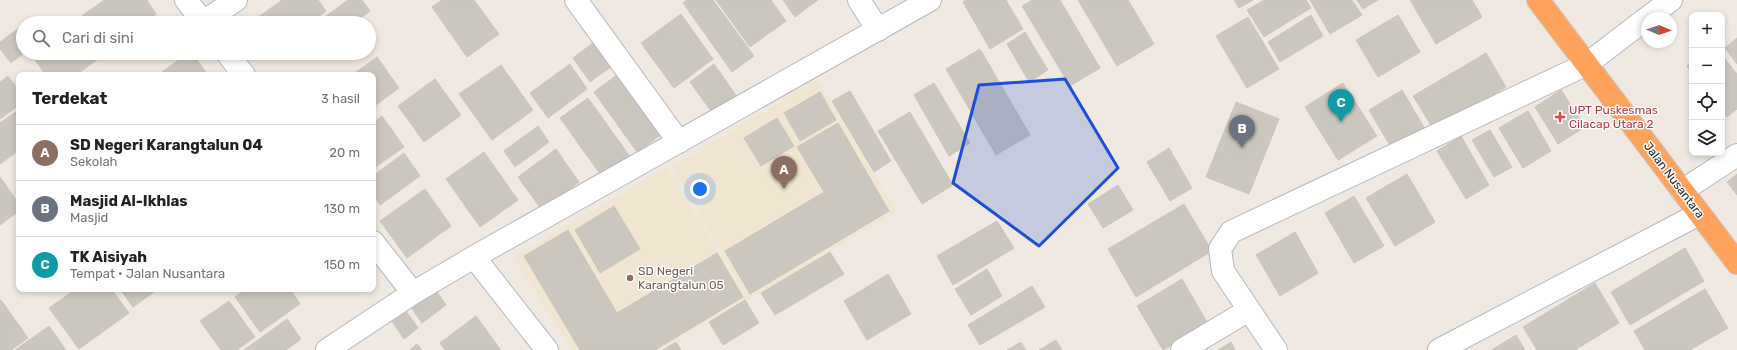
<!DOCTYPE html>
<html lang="id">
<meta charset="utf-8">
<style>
:root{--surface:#fff;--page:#f6f6f6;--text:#222;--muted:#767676;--line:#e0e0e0;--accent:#db2777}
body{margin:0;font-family:Rubik,sans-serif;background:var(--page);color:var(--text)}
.controls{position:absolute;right:12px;top:12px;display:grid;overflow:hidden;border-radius:8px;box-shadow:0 2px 6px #0003}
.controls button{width:36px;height:36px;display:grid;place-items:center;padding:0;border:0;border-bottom:1px solid var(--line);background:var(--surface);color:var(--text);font:20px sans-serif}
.compass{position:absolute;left:1641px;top:12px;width:36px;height:36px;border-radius:50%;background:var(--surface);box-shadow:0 2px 6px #0003;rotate:92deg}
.you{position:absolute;left:700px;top:189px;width:14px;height:14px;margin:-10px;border:3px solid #fff;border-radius:50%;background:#1a73e8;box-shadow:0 0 0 6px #1a73e833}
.badge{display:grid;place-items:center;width:26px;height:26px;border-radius:50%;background:var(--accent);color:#fff;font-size:13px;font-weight:700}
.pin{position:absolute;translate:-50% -33px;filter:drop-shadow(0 1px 2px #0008)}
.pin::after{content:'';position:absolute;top:21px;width:14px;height:12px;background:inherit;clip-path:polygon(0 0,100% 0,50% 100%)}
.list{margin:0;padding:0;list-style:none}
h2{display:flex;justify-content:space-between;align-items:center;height:52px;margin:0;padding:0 16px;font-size:17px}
h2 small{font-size:13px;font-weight:400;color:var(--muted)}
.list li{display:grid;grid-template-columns:26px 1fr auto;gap:12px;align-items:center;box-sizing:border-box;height:56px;padding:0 16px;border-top:1px solid var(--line)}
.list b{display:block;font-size:15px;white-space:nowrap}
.list p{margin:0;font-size:13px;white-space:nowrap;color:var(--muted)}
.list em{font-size:13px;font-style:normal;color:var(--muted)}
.icon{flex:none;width:22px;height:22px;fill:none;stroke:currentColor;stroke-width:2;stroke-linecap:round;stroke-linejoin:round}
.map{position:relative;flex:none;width:1737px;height:350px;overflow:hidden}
.search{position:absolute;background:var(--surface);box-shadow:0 2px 6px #0003;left:16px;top:16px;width:360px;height:44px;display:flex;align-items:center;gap:10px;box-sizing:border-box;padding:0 14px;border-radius:22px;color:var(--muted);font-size:15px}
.panel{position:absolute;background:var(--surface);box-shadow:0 2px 6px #0003;left:16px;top:72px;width:360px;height:220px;border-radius:8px}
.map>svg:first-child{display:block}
.education{fill:#f0e6d1}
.building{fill:#cbc7bf;stroke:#cbc5ba}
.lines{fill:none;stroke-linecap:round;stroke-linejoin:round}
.minor-casing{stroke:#b4b7c1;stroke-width:24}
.highway-casing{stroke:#c9c9c9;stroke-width:24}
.minor{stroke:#fff;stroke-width:22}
.highway{stroke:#ffa35c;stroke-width:22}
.marked{fill:#1d4ed8;fill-opacity:0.2;stroke:#1d4ed8;stroke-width:3;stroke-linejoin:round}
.health-dot{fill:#e0444e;stroke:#fff;stroke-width:1.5}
.education-dot{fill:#8d6e63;stroke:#fff;stroke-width:1.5}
.labels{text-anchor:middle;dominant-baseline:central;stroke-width:3;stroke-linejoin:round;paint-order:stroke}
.health-label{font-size:12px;fill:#be3a42;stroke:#fff;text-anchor:start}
.street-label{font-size:12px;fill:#2e2e2e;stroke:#fff}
.education-label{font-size:12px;fill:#785e54;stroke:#fff;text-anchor:start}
</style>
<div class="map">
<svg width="1737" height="350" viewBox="0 0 1737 350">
<rect width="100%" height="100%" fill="#efe9e1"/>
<path class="education" d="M815 80 824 90 896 211 749 300 672 167Z
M667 167 746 298 659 350H572L513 257Z"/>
<path class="building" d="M104 0H147L156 14 143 23H83L79 18Z
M282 0H318L326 11 309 23H255L253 21Z
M348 0H362L370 11 354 23H331L326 16Z
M442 0H474L499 34 467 57 432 7Z
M687 0H713L754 56 732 72 683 3Z
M716 0H771L786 21 750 47Z
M783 0H818L795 17Z
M966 0H1006L1023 29 990 49 963 2Z
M1032 0H1060L1100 68 1070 86 1022 6Z
M1078 0H1128L1154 44 1117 66Z
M1234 0H1253L1239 8Z
M1264 0H1306L1311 8 1264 37 1247 10Z
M1310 0H1352L1362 15 1330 34Z
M1357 0H1378L1363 9Z
M1410 0H1472L1482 17 1436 44Z
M681 14 713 59 674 88 641 43Z
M1311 15 1323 36 1280 62 1268 42Z
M1398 15 1420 52 1378 77 1356 40Z
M1248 17 1279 69 1247 88 1216 36Z
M19 28 23 34 24 53 11 63 0 49V42Z
M1025 32 1048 70 1029 82 1007 44Z
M1737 38V64L1725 48Z
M597 40 615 64 590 82 573 58Z
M980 49 1030 135 996 155 946 69Z
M30 53H93L98 59 76 75H46Z
M188 53H192L208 75H158Z
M1486 53 1506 87 1434 130 1413 96Z
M1722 55 1737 74V109L1727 117 1722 111Z
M377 57 399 88 373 107V75H352Z
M1692 62V73L1687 66Z
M570 64 587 89 548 118 530 93Z
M714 64 738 98 714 115 690 82Z
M501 65 533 110 492 140 459 94Z
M621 72 665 132 637 152 594 92Z
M8 76 19 91V105L0 119V82Z
M435 79 461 115 424 142 398 106Z
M934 83 970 143 949 156 914 95Z
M1343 83 1377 136 1338 160 1305 107Z
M1402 90 1425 129 1392 149 1369 110Z
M1561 90 1585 127 1558 144 1535 107Z
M850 91 891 161 874 172 832 101Z
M820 92 836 120 800 141 784 113Z
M588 98 631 158 603 178 560 118Z
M1236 102 1279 119 1249 194 1206 177Z
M17 111 19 113V150L0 164V123Z
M1528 111 1551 151 1523 168 1499 128Z
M910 112 953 185 922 204 878 131Z
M382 116 404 147 373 169V123Z
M777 118 794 146 761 166 744 138Z
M838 123 889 211 750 294 725 251 824 192 797 147Z
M538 126 549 142 515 167 504 151Z
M1490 130 1512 167 1494 177 1472 140Z
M1461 136 1489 185 1466 199 1437 151Z
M1169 148 1192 188 1170 201 1147 162Z
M556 149 579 182 541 209 518 177Z
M484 152 518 200 480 227 446 179Z
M404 153 420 176 380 205 373 194V176Z
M1407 174 1435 222 1395 246 1366 198Z
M1737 174V195L1727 182Z
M0 177 19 204V211L0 225Z
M1118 185 1133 210 1103 228 1088 204Z
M425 189 451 226 407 258 380 221Z
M1354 196 1384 246 1354 263 1325 213Z
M1184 204 1212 251 1136 297 1108 249Z
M614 206 640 249 600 273 575 230Z
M997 221 1014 248 953 285 937 256Z
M568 230 617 313 717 253 743 297 655 350H580L524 256Z
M1295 232 1318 273 1280 296 1256 255Z
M1685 248 1704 281 1630 325 1611 292Z
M830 252 844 274 775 315 761 293Z
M987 269 1002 296 971 315 955 289Z
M888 274 911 314 867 340 844 301Z
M1182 279 1208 324 1163 350 1137 306Z
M1595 283 1619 323 1575 350H1537L1523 327Z
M432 285 446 305 422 323 408 303Z
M1032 286 1045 307 980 345 968 325Z
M76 289H111L129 313 79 349 49 308Z
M120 289H158L133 307Z
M245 289H290L300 304 260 332 235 297Z
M1705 289 1728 328 1690 350H1645L1634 331Z
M1 300 28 338 11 350H0V301Z
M745 300 759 323 723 345 709 322Z
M229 301 255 337 237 350H221L200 321Z
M401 304 418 328 404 339 387 314Z
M476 316 501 350H445L440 343Z
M287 319 301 339 286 350H244Z
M49 326 66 350H15Z
M1516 335 1525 350H1491Z
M1056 340 1062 350H1039Z
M676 342 681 350H663Z
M1021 342 1026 350H1007Z
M1231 342 1235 350H1218Z
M417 344 422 350H410Z"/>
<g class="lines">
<defs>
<path id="minor" d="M186 0 204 23
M576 0 679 142
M859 0 878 30
M1647 18 1671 0
M203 22 236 0
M227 53 244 75
M1682 191 1737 155
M373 242 413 293
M474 257 547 350
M327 350 413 293 474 257 930 0
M1182 350 1249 310
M1276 350 1223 271 1220 249 1231 232 1587 64 1647 18
M1439 350 1699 214"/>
<path id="highway" d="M1538 0 1737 263"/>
</defs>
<use href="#minor" class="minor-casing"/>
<use href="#highway" class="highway-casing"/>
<use href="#minor" class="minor"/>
<use href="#highway" class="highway"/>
</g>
<path class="marked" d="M1065 79 1118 168 1039 246 953 183 979 85Z"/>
<path class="health-dot" d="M1558 111h4v4h4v4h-4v4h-4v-4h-4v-4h4z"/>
<circle class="education-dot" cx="630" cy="278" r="4"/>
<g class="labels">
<g class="health-label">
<text x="1569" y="110">UPT Puskesmas<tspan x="1569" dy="14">Cilacap Utara 2</tspan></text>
</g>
<g class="street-label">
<text transform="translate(1674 180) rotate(53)">Jalan Nusantara</text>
</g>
<g class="education-label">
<text x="638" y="271">SD Negeri<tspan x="638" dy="14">Karangtalun 05</tspan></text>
</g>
</g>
</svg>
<div class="controls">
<button>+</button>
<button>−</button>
<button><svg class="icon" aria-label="locate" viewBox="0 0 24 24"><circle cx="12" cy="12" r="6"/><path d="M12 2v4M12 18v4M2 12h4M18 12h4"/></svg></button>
<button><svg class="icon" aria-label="layers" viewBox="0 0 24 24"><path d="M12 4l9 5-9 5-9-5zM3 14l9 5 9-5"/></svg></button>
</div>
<svg class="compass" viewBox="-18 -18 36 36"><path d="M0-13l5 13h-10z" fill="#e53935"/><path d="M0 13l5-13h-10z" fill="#767676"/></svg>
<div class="you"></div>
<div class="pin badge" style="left:784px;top:189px;background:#8d6e63">A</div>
<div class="pin badge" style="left:1242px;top:148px;background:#6b7280">B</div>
<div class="pin badge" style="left:1341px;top:122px;background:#0f9aa8">C</div>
<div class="search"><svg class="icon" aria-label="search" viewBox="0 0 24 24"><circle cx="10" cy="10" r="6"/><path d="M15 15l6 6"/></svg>Cari di sini</div>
<section class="panel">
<h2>Terdekat<small>3 hasil</small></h2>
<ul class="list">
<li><span class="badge" style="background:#8d6e63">A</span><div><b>SD Negeri Karangtalun 04</b><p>Sekolah</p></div><em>20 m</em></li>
<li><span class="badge" style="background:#6b7280">B</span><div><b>Masjid Al-Ikhlas</b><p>Masjid</p></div><em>130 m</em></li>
<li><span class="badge" style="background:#0f9aa8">C</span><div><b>TK Aisiyah</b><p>Tempat · Jalan Nusantara</p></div><em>150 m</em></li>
</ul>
</section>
</div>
